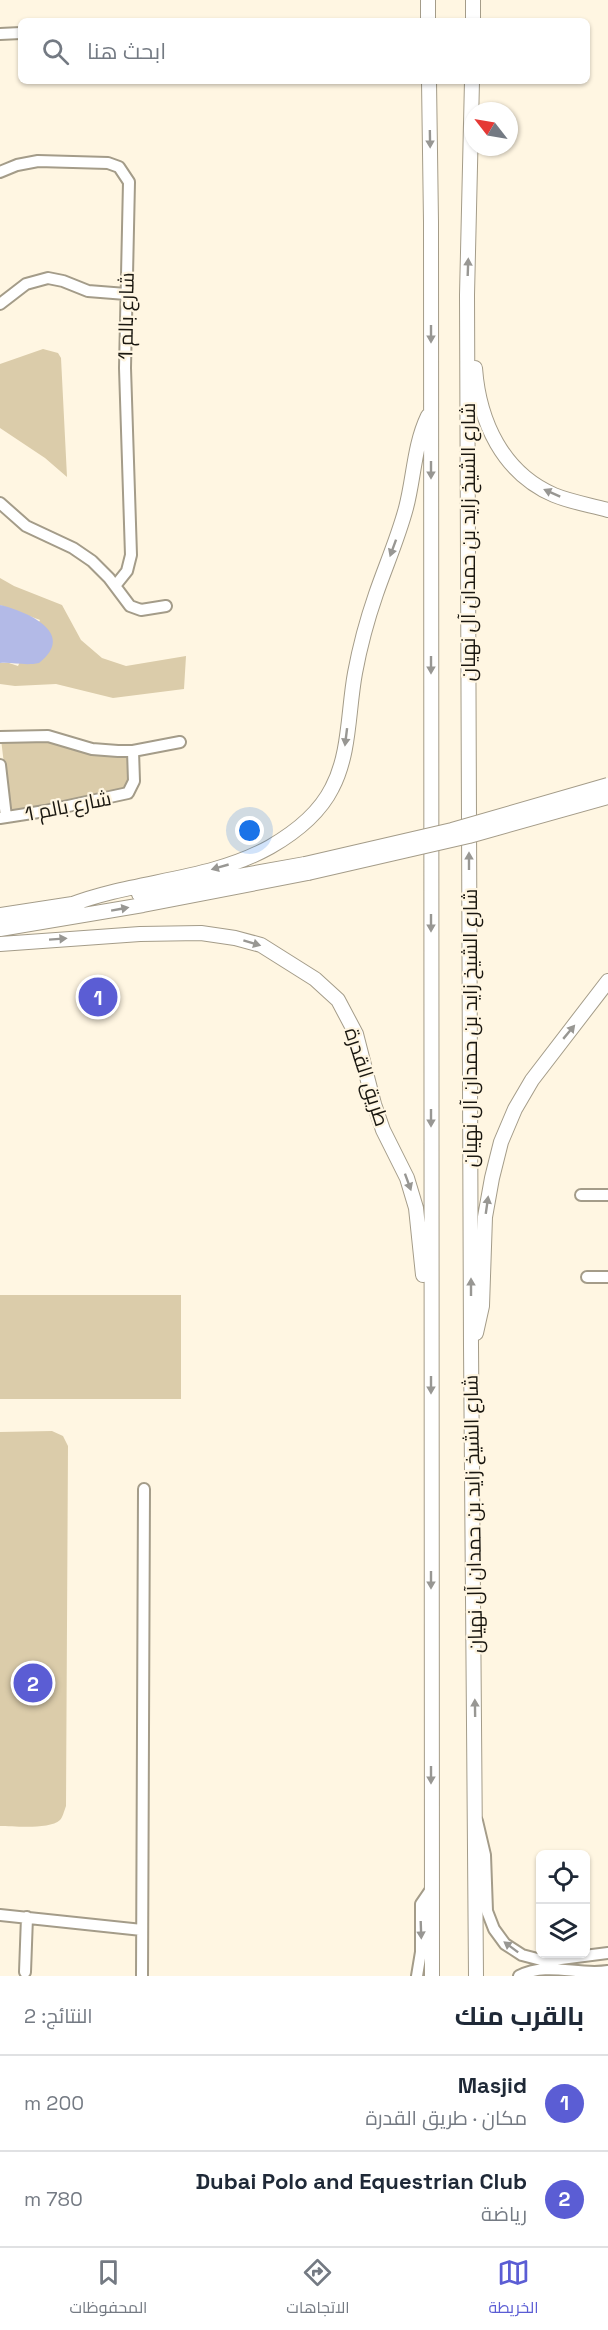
<!DOCTYPE html>
<html lang="ar">
<meta charset="utf-8">
<style>
:root{--surface:#fff;--page:#f2f2f3;--text:#1f2937;--muted:#747a83;--line:#e0e1e3;--accent:#5b5dd4}
body{margin:0;font-family:"Space Grotesk",Cairo,sans-serif;background:var(--page);color:var(--text);direction:rtl}
.controls{position:absolute;right:18px;bottom:18px;display:grid;overflow:hidden;border-radius:9px;box-shadow:0 2px 4px #0004}
.controls button{width:54px;height:54px;display:grid;place-items:center;padding:0;border:0;border-bottom:2px solid var(--line);background:var(--surface);color:var(--text);font:30px sans-serif}
.compass{position:absolute;left:464px;top:102px;width:54px;height:54px;border-radius:50%;background:var(--surface);box-shadow:0 2px 4px #0004;rotate:301deg}
.you{position:absolute;left:250px;top:831px;width:21px;height:21px;margin:-15px;border:4px solid #fff;border-radius:50%;background:#1a73e8;box-shadow:0 0 0 9px #1a73e833}
.badge{display:grid;place-items:center;width:39px;height:39px;border-radius:50%;background:var(--accent);color:#fff;font-size:20px;font-weight:700}
.pin{position:absolute;translate:-50% -50%;border:3px solid #fff;box-shadow:0 2px 6px #0006}
.list{margin:0;padding:0;list-style:none}
h2{display:flex;justify-content:space-between;align-items:center;height:78px;margin:0;padding:0 24px;font-size:26px}
h2 small{font-size:20px;font-weight:400;color:var(--muted)}
.list li{display:grid;grid-template-columns:39px 1fr auto;gap:18px;align-items:center;box-sizing:border-box;height:96px;padding:0 24px;border-top:2px solid var(--line)}
.list b{display:block;font-size:22px;white-space:nowrap}
.list p{margin:0;font-size:20px;white-space:nowrap;color:var(--muted)}
.list em{font-size:20px;font-style:normal;color:var(--muted)}
.icon{flex:none;width:33px;height:33px;fill:none;stroke:currentColor;stroke-width:2;stroke-linecap:round;stroke-linejoin:round}
.map{position:relative;flex:none;width:608px;height:1976px;overflow:hidden;direction:ltr}
.search{position:absolute;background:var(--surface);box-shadow:0 2px 4px #0004;left:18px;right:18px;top:18px;height:66px;display:flex;align-items:center;gap:15px;box-sizing:border-box;padding:0 21px;border-radius:9px;color:var(--muted);font-size:22px}
.sheet{height:270px;background:var(--surface)}
nav{display:flex;justify-content:space-around;align-items:center;box-sizing:border-box;height:84px;border-top:2px solid var(--line);background:var(--surface);font-size:16px;color:var(--muted)}
nav a{display:grid;justify-items:center;gap:3px}
nav .on{color:var(--accent)}
.map>svg:first-child{display:block}
.green{fill:#dbccaa}
.water{fill:#b3bae7}
.lines{fill:none;stroke-linecap:round;stroke-linejoin:round}
.minor-casing{stroke:#a49c89;stroke-width:14}
.major-casing{stroke:#a49c89;stroke-width:16}
.minor{stroke:#fff;stroke-width:10}
.major{stroke:#fff;stroke-width:14}
.major-bridge-casing{stroke:#a49c89;stroke-width:16;stroke-linecap:butt}
.major-bridge{stroke:#fff;stroke-width:14}
.oneway{fill:#989793}
.labels{text-anchor:middle;dominant-baseline:central;stroke-width:4.5;stroke-linejoin:round;paint-order:stroke}
.street-label{font-size:20px;fill:#1a1710;stroke:#fff6e2}
</style>
<div class="map">
<svg width="608" height="1976" viewBox="0 0 608 1976">
<rect width="100%" height="100%" fill="#fff6e2"/>
<path class="green" d="M43 349 58 353 61 358 67 477 45 458 0 428V364Z
M0 578 14 586 62 605 81 640 102 658 126 666 186 656 184 689 113 698 56 684 15 686 0 684V663H9L18 666 40 620 0 605Z
M30 737 130 752 132 781 126 792 10 815 1 739Z
M0 1295H181V1399H0Z
M52 1431 63 1436 68 1446 66 1806C64 1811 63 1817 60 1820 49 1830 14 1826 0 1826V1432Z"/>
<path class="water" d="M0 605C26 611 78 633 39 663 25 666 13 662 0 663Z"/>
<g class="lines">
<defs>
<path id="minor" d="M0 34 21 33
M0 172 17 165 38 161 108 163 119 167 129 182 125 368 131 555 127 571 115 586
M0 304 26 284 48 278 63 281 88 291 126 294
M0 503 26 526 73 548 92 561 109 578 130 606 141 610 166 606
M0 737 48 736 92 749 118 751H133L180 742
M0 765 6 817
M0 818 45 811 128 793 134 781 133 751
M581 1195H608
M587 1277H608
M477 1821 485 1855 487 1911 494 1929 505 1944 522 1955 545 1961 608 1953
M0 1915 142 1930
M25 1972 27 1917
M142 1976 144 1489
M417 1976 421 1952V1904L432 1888
M519 1976C548 1961 577 1976 608 1971"/>
<path id="major" d="M428 0V21
M473 21V0
M429 81 431 222 432 1976
M472 81 467 295 471 1346 476 1976
M475 368C479 422 503 473 554 495 571 502 590 505 608 510
M139 894 305 864
M70 905C135 880 209 881 270 847 296 832 319 814 332 788 350 754 348 711 355 673 360 646 367 620 376 594 386 565 398 538 406 508 414 478 414 445 428 416
M0 915 79 903
M0 929 143 905 308 873
M0 944 140 934 201 933 235 938 261 945 315 979 338 1000 356 1034 374 1104 383 1130 407 1178 416 1208 423 1275
M476 1333 482 1306 485 1217 492 1178 501 1142 515 1109 532 1080 608 981"/>
</defs>
<use href="#minor" class="minor-casing"/>
<use href="#major" class="major-casing"/>
<use href="#minor" class="minor"/>
<use href="#major" class="major"/>
<defs>
<path id="major-bridge" d="M305 864 452 830 608 785
M308 873 469 836 608 797"/>
</defs>
<use href="#major-bridge" class="major-bridge-casing"/>
<use href="#major-bridge" class="major-bridge"/>
</g>
<defs><path id="oneway-solid" d="M-6-.8H1V-3.2L6.5 0L1 3.2V.8H-6Z" transform="scale(1.5)"/></defs>
<g class="oneway">
<use href="#oneway-solid" transform="translate(430 139) rotate(89)"/>
<use href="#oneway-solid" transform="translate(468 267) rotate(-88)"/>
<use href="#oneway-solid" transform="translate(431 334) rotate(90)"/>
<use href="#oneway-solid" transform="translate(431 470) rotate(90)"/>
<use href="#oneway-solid" transform="translate(552 493) rotate(-156)"/>
<use href="#oneway-solid" transform="translate(393 548) rotate(110)"/>
<use href="#oneway-solid" transform="translate(431 665) rotate(90)"/>
<use href="#oneway-solid" transform="translate(346 737) rotate(97)"/>
<use href="#oneway-solid" transform="translate(469 861) rotate(-90)"/>
<use href="#oneway-solid" transform="translate(220 867) rotate(164)"/>
<use href="#oneway-solid" transform="translate(120 909) rotate(-10)"/>
<use href="#oneway-solid" transform="translate(431 923) rotate(90)"/>
<use href="#oneway-solid" transform="translate(58 939) rotate(-4)"/>
<use href="#oneway-solid" transform="translate(252 943) rotate(17)"/>
<use href="#oneway-solid" transform="translate(569 1032) rotate(-50)"/>
<use href="#oneway-solid" transform="translate(431 1118) rotate(90)"/>
<use href="#oneway-solid" transform="translate(408 1182) rotate(70)"/>
<use href="#oneway-solid" transform="translate(487 1205) rotate(-82)"/>
<use href="#oneway-solid" transform="translate(471 1287) rotate(-90)"/>
<use href="#oneway-solid" transform="translate(431 1385) rotate(90)"/>
<use href="#oneway-solid" transform="translate(431 1580) rotate(90)"/>
<use href="#oneway-solid" transform="translate(475 1708) rotate(-91)"/>
<use href="#oneway-solid" transform="translate(431 1775) rotate(90)"/>
<use href="#oneway-solid" transform="translate(421 1930) rotate(88)"/>
<use href="#oneway-solid" transform="translate(511 1947) rotate(-143)"/>
</g>
<g class="labels">
<g class="street-label">
<text transform="translate(126 316) rotate(-89)">شارع بالم 1</text>
<text transform="translate(468 542) rotate(-90)">شارع الشيخ زايد بن حمدان آل نهيان</text>
<text transform="translate(68 806) rotate(-11)">شارع بالم 1</text>
<text transform="translate(470 1028) rotate(-90)">شارع الشيخ زايد بن حمدان آل نهيان</text>
<text transform="translate(367 1077) rotate(72)">طريق القدرة</text>
<text transform="translate(473 1514) rotate(-91)">شارع الشيخ زايد بن حمدان آل نهيان</text>
</g>
</g>
</svg>
<div class="controls">
<button><svg class="icon" aria-label="locate" viewBox="0 0 24 24"><circle cx="12" cy="12" r="6"/><path d="M12 2v4M12 18v4M2 12h4M18 12h4"/></svg></button>
<button><svg class="icon" aria-label="layers" viewBox="0 0 24 24"><path d="M12 4l9 5-9 5-9-5zM3 14l9 5 9-5"/></svg></button>
</div>
<svg class="compass" viewBox="-18 -18 36 36"><path d="M0-13l5 13h-10z" fill="#e53935"/><path d="M0 13l5-13h-10z" fill="#747a83"/></svg>
<div class="you"></div>
<div class="pin badge" style="left:98px;top:997px">1</div>
<div class="pin badge" style="left:33px;top:1683px">2</div>
<div class="search"><svg class="icon" aria-label="search" viewBox="0 0 24 24"><circle cx="10" cy="10" r="6"/><path d="M15 15l6 6"/></svg>ابحث هنا</div>
</div>
<section class="sheet">
<h2>بالقرب منك<small>النتائج: 2</small></h2>
<ul class="list">
<li><span class="badge">1</span><div><b>Masjid</b><p>مكان · طريق القدرة</p></div><em>200 m</em></li>
<li><span class="badge">2</span><div><b>Dubai Polo and Equestrian Club</b><p>رياضة</p></div><em>780 m</em></li>
</ul>
</section>
<nav>
<a class="on"><svg class="icon" aria-label="map" viewBox="0 0 24 24"><path d="M3 6l6-2 6 2 6-2v14l-6 2-6-2-6 2zM9 4v14M15 6v14"/></svg>الخريطة</a>
<a><svg class="icon" aria-label="directions" viewBox="0 0 24 24"><path d="M12 3l9 9-9 9-9-9zM9 14v-3h6M13 9l2 2-2 2"/></svg>الاتجاهات</a>
<a><svg class="icon" aria-label="saved" viewBox="0 0 24 24"><path d="M7 4h10v16l-5-4-5 4z"/></svg>المحفوظات</a>
</nav>
